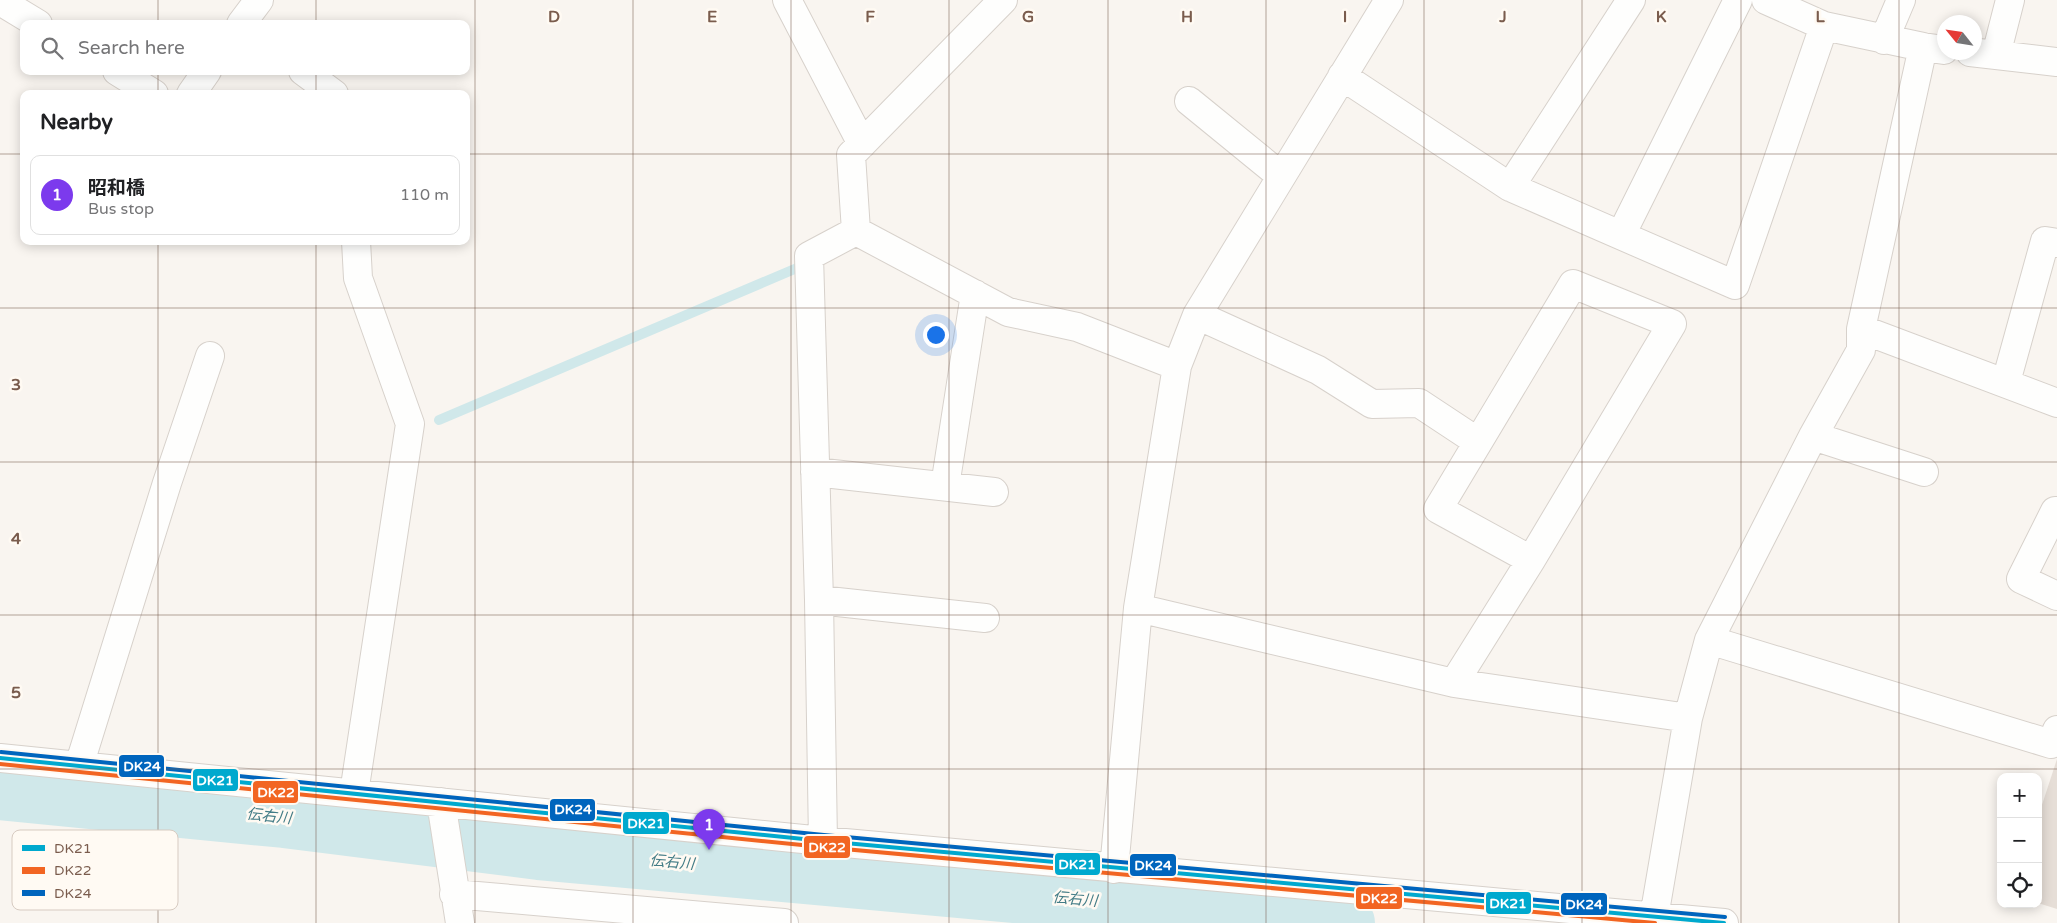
<!DOCTYPE html>
<meta charset="utf-8">
<style>
:root{--surface:#fff;--page:#f2f2f2;--text:#202124;--muted:#757577;--line:#e0e0e0;--accent:#7c3aed}
body{margin:0;font-family:"Varela Round","Noto Sans JP",sans-serif;background:var(--page);color:var(--text)}
.controls{position:absolute;right:15px;bottom:15px;display:grid;overflow:hidden;border-radius:10px;box-shadow:0 2px 12px #0003}
.controls button{width:45px;height:45px;display:grid;place-items:center;padding:0;border:0;border-bottom:1px solid var(--line);background:var(--surface);color:var(--text);font:25px sans-serif}
.compass{position:absolute;left:1937px;top:15px;width:45px;height:45px;border-radius:50%;background:var(--surface);box-shadow:0 2px 12px #0003;rotate:300deg}
.you{position:absolute;left:935px;top:334px;width:18px;height:18px;margin:-12px;border:4px solid #fff;border-radius:50%;background:#1a73e8;box-shadow:0 0 0 8px #1a73e833}
.badge{display:grid;place-items:center;width:32px;height:32px;border-radius:50%;background:var(--accent);color:#fff;font-size:16px;font-weight:700}
.pin{position:absolute;translate:-50% -41px;filter:drop-shadow(0 1px 2px #0008)}
.pin::after{content:'';position:absolute;top:26px;width:18px;height:15px;background:inherit;clip-path:polygon(0 0,100% 0,50% 100%)}
.list{margin:0;padding:0;list-style:none}
h2{display:flex;justify-content:space-between;align-items:center;height:65px;margin:0;padding:0 20px;font-size:21px}
h2 small{font-size:16px;font-weight:400;color:var(--muted)}
.list li{display:grid;grid-template-columns:32px 1fr auto;gap:15px;align-items:center;box-sizing:border-box;height:80px;margin:0 10px 10px;padding:0 10px;border:1px solid var(--line);border-radius:10px}
.list b{display:block;font-size:19px;white-space:nowrap}
.list p{margin:0;font-size:16px;white-space:nowrap;color:var(--muted)}
.list em{font-size:16px;font-style:normal;color:var(--muted)}
.icon{flex:none;width:28px;height:28px;fill:none;stroke:currentColor;stroke-width:2;stroke-linecap:round;stroke-linejoin:round}
.map{position:relative;flex:none;width:2057px;height:923px;overflow:hidden}
.search{position:absolute;background:var(--surface);box-shadow:0 2px 12px #0003;left:20px;top:20px;width:450px;height:55px;display:flex;align-items:center;gap:12px;box-sizing:border-box;padding:0 18px;border-radius:10px;color:var(--muted);font-size:19px}
.panel{position:absolute;background:var(--surface);box-shadow:0 2px 12px #0003;left:20px;top:90px;width:450px;height:155px;border-radius:10px}
.map>svg:first-child{display:block}
.lines{fill:none;stroke-linecap:round;stroke-linejoin:round}
.stream{stroke:#d0e8ea;stroke-width:10}
.river{stroke:#d0e8ea;stroke-width:60}
.building{fill:#e6ded7}
.minor-casing{stroke:#d7d1cb;stroke-width:30}
.minor{stroke:#fefefd;stroke-width:28}
.bus-1-casing{stroke:#fffaf3;stroke-width:8}
.bus-2-casing{stroke:#fffaf3;stroke-width:8}
.bus-3-casing{stroke:#fffaf3;stroke-width:8}
.bus-1{stroke:#00a9ce;stroke-width:4}
.bus-2{stroke:#f26522;stroke-width:4}
.bus-3{stroke:#0065bd;stroke-width:4}
.grid{fill:none;stroke:#7a5c4d;stroke-width:1;stroke-opacity:0.55}
.labels{text-anchor:middle;dominant-baseline:central;stroke-width:5;stroke-linejoin:round;paint-order:stroke}
.water-label{font-size:15px;font-style:italic;fill:#437c86;stroke:#fffaf3}
.key{fill:#fffaf3;stroke:#d7cbc1;stroke-width:1}
.key-label{font-size:14px;fill:#7a5c4d}
.grid-label{font-size:16px;text-anchor:middle;font-weight:bold;fill:#7a5c4d;stroke:#fffaf3;stroke-width:5;stroke-linejoin:round;paint-order:stroke}
.line-badge{stroke:#fffaf3;stroke-width:2}
.badge-label{font-size:14px;text-anchor:middle;font-weight:bold;fill:#fff}
</style>
<div class="map">
<svg width="2057" height="923" viewBox="0 0 2057 923">
<rect width="100%" height="100%" fill="#f9f5f0"/>
<g class="lines">
<path class="stream" d="M439 420 804 265"/>
<path class="river" d="M0 790 284 818 539 850 1345 923"/>
</g>
<path class="building" d="M2057 759V909L2038 903V817Z"/>
<g class="lines">
<defs>
<path id="minor" d="M787 0 862 144
M1766 0 1824 26 1923 47 1944 50
M0 1 38 24
M241 24 259 0
M1884 40 1901 0
M1970 52 2057 62
M1996 55 2010 0
M117 71 154 94
M303 71 334 94
M1342 76 1510 187 1631 0
M191 94 207 71
M1189 101 1281 176
M1510 187 1735 285 1824 26
M856 231 1008 312 1077 327 1177 366
M1621 235 1738 0
M1197 315 1318 370 1372 404 1419 403 1478 442
M1861 329 2057 403
M2006 382 2045 241 2057 243
M1813 436 1924 472
M815 472 994 492
M945 486 975 294
M2055 511 2021 579 2057 596
M819 600 985 618
M1138 608 1454 683 1688 718
M1709 640 2051 744 2057 730
M1454 683 1531 560 1672 324 1573 284 1438 509 1531 560
M0 758 823 841 1724 923
M79 766 167 483 210 356
M354 793 410 424 358 278 356 241
M441 802 460 923
M823 841 819 600 809 256 856 231 851 155 1003 0
M1114 869 1138 608 1177 366 1197 315 1389 0
M454 894 784 923
M1653 923 1688 718 1709 640 1813 436 1861 350V329L1923 47"/>
</defs>
<use href="#minor" class="minor-casing"/>
<use href="#minor" class="minor"/>
<defs>
<path id="bus-1" d="M0 758 823 841 1724 923"/>
<path id="bus-2" d="M0 764 822 847 1655 923"/>
<path id="bus-3" d="M1 752 824 835 1725 917"/>
</defs>
<use href="#bus-1" class="bus-1-casing"/>
<use href="#bus-2" class="bus-2-casing"/>
<use href="#bus-3" class="bus-3-casing"/>
<use href="#bus-1" class="bus-1"/>
<use href="#bus-2" class="bus-2"/>
<use href="#bus-3" class="bus-3"/>
</g>
<path class="grid" d="M158 0V24M316 0V24M475 0V923M633 0V923M791 0V923M949 0V923M1108 0V923M1266 0V923M1424 0V923M1582 0V923M1741 0V923M1899 0V923M158 71V94M316 71V94M0 154H24M466 154H2057M158 241V923M316 241V923M0 308H2057M0 462H2057M0 615H2057M0 769H2057"/>
<g class="labels">
<g class="water-label">
<text transform="translate(269 816) rotate(6)">伝右川</text>
<text transform="translate(672 862) rotate(5)">伝右川</text>
<text transform="translate(1075 899) rotate(5)">伝右川</text>
</g>
</g>
<rect x="12" y="830" width="166" height="80" rx="8" class="key"/>
<rect x="22" y="845" width="23" height="6" fill="#00a9ce"/>
<rect x="22" y="867" width="23" height="7" fill="#f26522"/>
<rect x="22" y="890" width="23" height="6" fill="#0065bd"/>
<g class="key-label">
<text x="54" y="853">DK21</text>
<text x="54" y="875">DK22</text>
<text x="54" y="898">DK24</text>
</g>
<g class="grid-label">
<text x="554" y="22">D</text>
<text x="712" y="22">E</text>
<text x="870" y="22">F</text>
<text x="1028" y="22">G</text>
<text x="1187" y="22">H</text>
<text x="1345" y="22">I</text>
<text x="1503" y="22">J</text>
<text x="1661" y="22">K</text>
<text x="1820" y="22">L</text>
<text x="16" y="390">3</text>
<text x="16" y="544">4</text>
<text x="16" y="698">5</text>
</g>
<g class="line-badge">
<rect x="118" y="754" width="47" height="24" rx="5" fill="#0065bd"/>
<rect x="192" y="768" width="47" height="24" rx="5" fill="#00a9ce"/>
<rect x="252" y="780" width="47" height="24" rx="5" fill="#f26522"/>
<rect x="549" y="798" width="47" height="24" rx="5" fill="#0065bd"/>
<rect x="622" y="811" width="48" height="24" rx="5" fill="#00a9ce"/>
<rect x="803" y="835" width="48" height="24" rx="5" fill="#f26522"/>
<rect x="1054" y="852" width="47" height="24" rx="5" fill="#00a9ce"/>
<rect x="1129" y="853" width="48" height="24" rx="5" fill="#0065bd"/>
<rect x="1355" y="886" width="48" height="24" rx="5" fill="#f26522"/>
<rect x="1485" y="891" width="47" height="24" rx="5" fill="#00a9ce"/>
<rect x="1560" y="892" width="48" height="24" rx="5" fill="#0065bd"/>
</g>
<g class="badge-label">
<text x="142" y="771">DK24</text>
<text x="215" y="785">DK21</text>
<text x="276" y="797">DK22</text>
<text x="573" y="814">DK24</text>
<text x="646" y="828">DK21</text>
<text x="827" y="852">DK22</text>
<text x="1077" y="869">DK21</text>
<text x="1153" y="870">DK24</text>
<text x="1379" y="903">DK22</text>
<text x="1508" y="908">DK21</text>
<text x="1584" y="909">DK24</text>
</g>
</svg>
<div class="controls">
<button>+</button>
<button>−</button>
<button><svg class="icon" aria-label="locate" viewBox="0 0 24 24"><circle cx="12" cy="12" r="6"/><path d="M12 2v4M12 18v4M2 12h4M18 12h4"/></svg></button>
</div>
<svg class="compass" viewBox="-18 -18 36 36"><path d="M0-13l5 13h-10z" fill="#e53935"/><path d="M0 13l5-13h-10z" fill="#757577"/></svg>
<div class="you"></div>
<div class="pin badge" style="left:709px;top:850px">1</div>
<div class="search"><svg class="icon" aria-label="search" viewBox="0 0 24 24"><circle cx="10" cy="10" r="6"/><path d="M15 15l6 6"/></svg>Search here</div>
<section class="panel">
<h2>Nearby<small></small></h2>
<ul class="list">
<li><span class="badge">1</span><div><b>昭和橋</b><p>Bus stop</p></div><em>110 m</em></li>
</ul>
</section>
</div>
